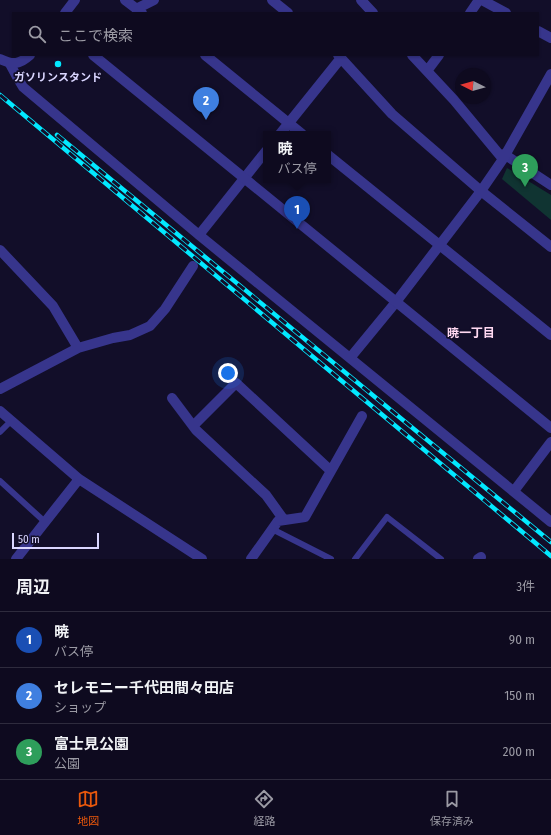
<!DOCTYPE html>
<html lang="ja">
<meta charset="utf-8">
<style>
:root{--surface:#0e0a1f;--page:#1c182c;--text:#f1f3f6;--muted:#9b9aa4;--line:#2e2b3d;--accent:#ea580c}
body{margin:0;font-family:"Fira Sans Condensed","Noto Sans JP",sans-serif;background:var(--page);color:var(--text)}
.compass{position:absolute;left:455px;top:68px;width:36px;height:36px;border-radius:50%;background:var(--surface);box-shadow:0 1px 3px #0004;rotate:275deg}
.scale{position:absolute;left:12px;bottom:10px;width:87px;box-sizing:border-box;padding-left:4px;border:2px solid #dad6ff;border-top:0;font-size:11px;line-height:14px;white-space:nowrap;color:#dad6ff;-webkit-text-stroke:3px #120e29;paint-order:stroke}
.you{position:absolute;left:228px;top:373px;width:14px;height:14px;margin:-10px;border:3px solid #fff;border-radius:50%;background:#1a73e8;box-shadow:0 0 0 6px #1a73e833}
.badge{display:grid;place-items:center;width:26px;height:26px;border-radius:50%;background:var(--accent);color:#fff;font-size:13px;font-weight:700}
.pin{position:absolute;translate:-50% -33px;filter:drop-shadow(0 1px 2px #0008)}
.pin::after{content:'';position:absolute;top:21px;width:14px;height:12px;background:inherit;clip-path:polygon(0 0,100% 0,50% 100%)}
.popup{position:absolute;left:263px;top:131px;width:68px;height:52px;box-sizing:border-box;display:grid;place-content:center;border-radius:0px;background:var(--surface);filter:drop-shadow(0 1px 3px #0005);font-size:13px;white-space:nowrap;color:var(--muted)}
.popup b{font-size:15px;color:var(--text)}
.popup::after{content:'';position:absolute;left:50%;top:100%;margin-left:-8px;border:8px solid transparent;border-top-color:var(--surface)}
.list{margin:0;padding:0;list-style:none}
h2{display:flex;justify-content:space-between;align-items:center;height:52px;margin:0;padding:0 16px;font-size:17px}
h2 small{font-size:13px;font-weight:400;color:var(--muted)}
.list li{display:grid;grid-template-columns:26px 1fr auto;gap:12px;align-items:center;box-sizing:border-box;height:56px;padding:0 16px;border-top:1px solid var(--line)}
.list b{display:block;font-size:15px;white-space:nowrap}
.list p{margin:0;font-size:13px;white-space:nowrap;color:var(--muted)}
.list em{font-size:13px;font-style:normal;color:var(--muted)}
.icon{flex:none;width:22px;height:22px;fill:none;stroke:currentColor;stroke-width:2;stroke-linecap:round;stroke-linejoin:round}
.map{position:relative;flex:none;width:551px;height:559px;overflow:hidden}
.search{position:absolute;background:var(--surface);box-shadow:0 1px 3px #0004;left:12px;right:12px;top:12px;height:44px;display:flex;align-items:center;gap:10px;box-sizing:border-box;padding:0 14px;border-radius:0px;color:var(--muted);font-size:15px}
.sheet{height:220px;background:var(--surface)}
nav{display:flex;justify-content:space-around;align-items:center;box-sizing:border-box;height:56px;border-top:1px solid var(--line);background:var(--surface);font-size:11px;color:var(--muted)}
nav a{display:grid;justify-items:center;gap:2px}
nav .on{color:var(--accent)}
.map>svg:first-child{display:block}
.green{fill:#103432}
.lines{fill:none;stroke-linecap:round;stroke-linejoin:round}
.service{stroke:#37358c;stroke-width:6}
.minor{stroke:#37358c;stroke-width:10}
.tertiary{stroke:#37358c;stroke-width:10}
.rail-casing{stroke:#02e8ff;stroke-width:4.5}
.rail{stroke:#120e29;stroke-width:3;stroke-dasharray:9;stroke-linecap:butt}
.poi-dot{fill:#02e8ff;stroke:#120e29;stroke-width:1.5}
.labels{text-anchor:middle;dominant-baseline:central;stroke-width:3.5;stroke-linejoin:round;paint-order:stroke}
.poi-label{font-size:11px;font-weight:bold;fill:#dad6ff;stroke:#120e29}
.neighbourhood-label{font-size:12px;font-weight:bold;fill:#ffd8f1;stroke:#120e29}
</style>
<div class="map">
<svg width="551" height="559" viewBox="0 0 551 559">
<rect width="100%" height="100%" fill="#120e29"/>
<path class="green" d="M507 168 551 195V220L502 179Z"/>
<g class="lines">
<path class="service" d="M0 432 11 421
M0 481 45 522
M272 529 331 559
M355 559 387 517 441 559"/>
<path class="minor" d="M125 0 142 13
M272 0 288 13
M361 0 373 13
M482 0 506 13
M136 9 154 0
M470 13 479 0
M538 31 551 38
M205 55 302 134
M338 55 392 114 481 191 551 247
M412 55 454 100 503 159
M10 64 17 77 23 87 199 235 551 522
M427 71 439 55
M280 134 341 58
M504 154 551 185
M328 155 551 335
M199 235 266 151
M0 250 53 306 78 348
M350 358 396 302 481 191 503 159 551 74
M0 389 78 348 113 338 130 335 150 326 165 309 193 266
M172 398 196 430 266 495 284 520
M0 411 79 479 202 559
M193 426 236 383 331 471
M514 491 551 442
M16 559 79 479
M251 559 278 521 305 517 362 416
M478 559 481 557"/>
<path class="tertiary" d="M65 13 75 0
M93 55 551 428
M0 59C13 65 19 65 30 55"/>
<defs>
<path id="rail" d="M0 95 551 556
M57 135 551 542"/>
</defs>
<use href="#rail" class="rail-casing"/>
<use href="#rail" class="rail"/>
</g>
<circle class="poi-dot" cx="58" cy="64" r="4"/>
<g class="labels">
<g class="poi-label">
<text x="58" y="77">ガソリンスタンド</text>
</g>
<g class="neighbourhood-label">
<text x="471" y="333">暁一丁目</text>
</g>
</g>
</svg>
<svg class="compass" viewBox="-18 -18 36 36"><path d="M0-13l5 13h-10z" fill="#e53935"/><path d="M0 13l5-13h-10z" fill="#9b9aa4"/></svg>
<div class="scale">50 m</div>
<div class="you"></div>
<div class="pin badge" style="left:297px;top:229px;background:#1a4fb4">1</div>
<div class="popup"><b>暁</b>バス停</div>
<div class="pin badge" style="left:206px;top:120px;background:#3f7fe0">2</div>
<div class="pin badge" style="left:525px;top:187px;background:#2e9e5b">3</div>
<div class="search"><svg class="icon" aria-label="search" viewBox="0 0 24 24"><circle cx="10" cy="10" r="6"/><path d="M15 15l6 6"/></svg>ここで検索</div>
</div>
<section class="sheet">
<h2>周辺<small>3件</small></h2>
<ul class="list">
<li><span class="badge" style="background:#1a4fb4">1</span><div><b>暁</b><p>バス停</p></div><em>90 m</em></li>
<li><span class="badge" style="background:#3f7fe0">2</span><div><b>セレモニー千代田間々田店</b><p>ショップ</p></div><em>150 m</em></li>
<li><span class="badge" style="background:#2e9e5b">3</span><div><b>富士見公園</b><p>公園</p></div><em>200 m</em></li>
</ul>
</section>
<nav>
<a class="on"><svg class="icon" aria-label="map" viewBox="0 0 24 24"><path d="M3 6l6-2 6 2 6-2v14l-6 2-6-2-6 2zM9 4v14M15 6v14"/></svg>地図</a>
<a><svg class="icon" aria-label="directions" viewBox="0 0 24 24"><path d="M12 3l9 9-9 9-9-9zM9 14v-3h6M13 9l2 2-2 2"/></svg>経路</a>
<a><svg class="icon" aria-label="saved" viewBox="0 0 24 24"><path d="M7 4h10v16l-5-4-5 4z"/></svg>保存済み</a>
</nav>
